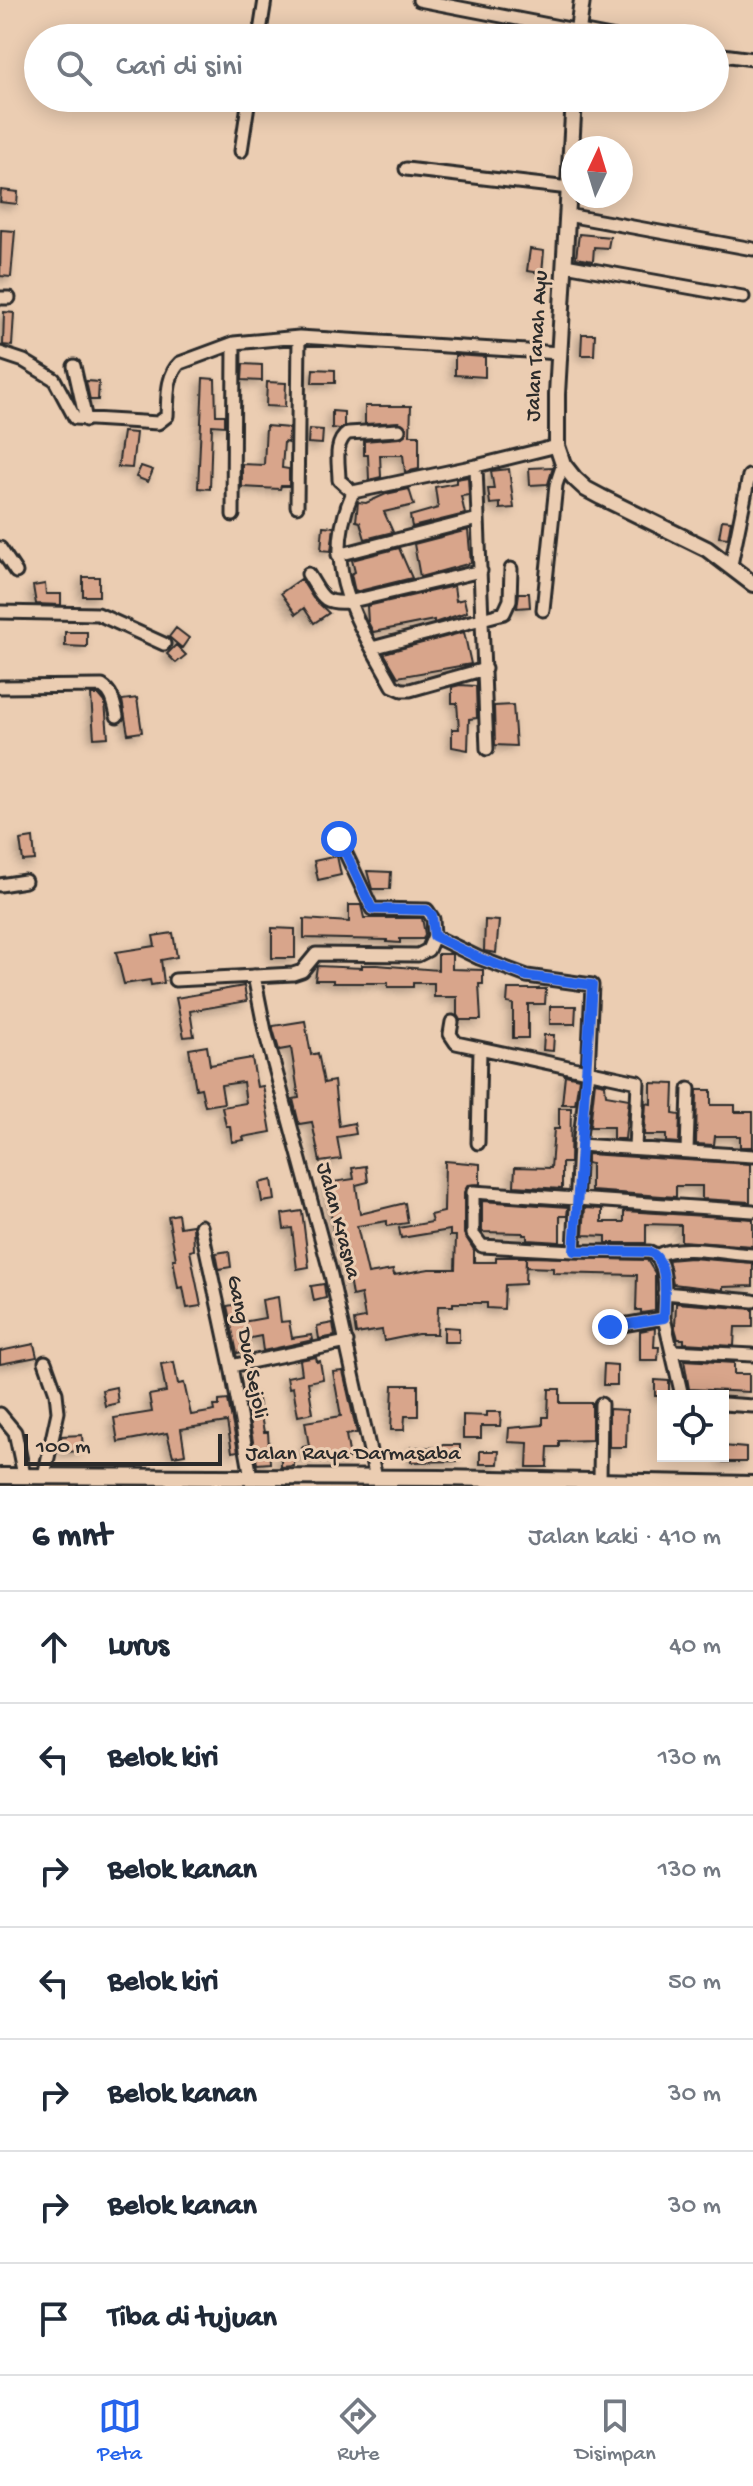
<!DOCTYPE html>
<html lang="id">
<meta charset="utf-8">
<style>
:root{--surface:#fff;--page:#f6f6f7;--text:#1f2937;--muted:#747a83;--line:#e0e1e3;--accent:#2563eb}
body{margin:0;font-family:"Gochi Hand",sans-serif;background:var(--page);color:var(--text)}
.controls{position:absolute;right:24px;bottom:24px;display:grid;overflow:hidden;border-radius:0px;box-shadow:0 4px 20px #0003}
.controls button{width:72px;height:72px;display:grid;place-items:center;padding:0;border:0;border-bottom:2px solid var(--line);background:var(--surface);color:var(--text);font:40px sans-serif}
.compass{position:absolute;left:561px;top:136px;width:72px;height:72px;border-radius:50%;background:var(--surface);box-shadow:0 4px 20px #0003;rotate:4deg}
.scale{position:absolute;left:24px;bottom:20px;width:198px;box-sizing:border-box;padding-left:8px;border:4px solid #2b2b2b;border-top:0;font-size:22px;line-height:28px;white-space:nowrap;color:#2b2b2b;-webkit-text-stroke:6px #ebcdb2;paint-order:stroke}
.stop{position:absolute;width:24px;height:24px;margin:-18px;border:6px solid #2563eb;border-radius:50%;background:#fff}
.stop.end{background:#2563eb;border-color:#fff;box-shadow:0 2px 8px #0008}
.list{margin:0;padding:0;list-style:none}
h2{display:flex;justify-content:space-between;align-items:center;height:104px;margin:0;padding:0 32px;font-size:34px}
h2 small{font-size:26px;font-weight:400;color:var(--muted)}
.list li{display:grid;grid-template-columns:52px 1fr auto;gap:24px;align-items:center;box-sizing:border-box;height:112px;padding:0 32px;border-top:2px solid var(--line)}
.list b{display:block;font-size:30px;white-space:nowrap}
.list em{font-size:26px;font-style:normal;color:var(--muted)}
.icon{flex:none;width:44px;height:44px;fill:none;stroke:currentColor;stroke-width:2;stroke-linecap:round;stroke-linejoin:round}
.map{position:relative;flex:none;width:753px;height:1486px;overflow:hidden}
.search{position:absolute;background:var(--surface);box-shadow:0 4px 20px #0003;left:24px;right:24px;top:24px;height:88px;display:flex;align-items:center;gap:20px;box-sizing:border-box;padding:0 28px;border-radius:44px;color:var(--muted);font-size:30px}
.sheet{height:888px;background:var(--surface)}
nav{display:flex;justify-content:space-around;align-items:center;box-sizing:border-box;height:112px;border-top:2px solid var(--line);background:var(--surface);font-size:22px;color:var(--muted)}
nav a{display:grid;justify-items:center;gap:4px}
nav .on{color:var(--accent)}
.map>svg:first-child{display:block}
.building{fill:#d8a58b;stroke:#2b2b2b;stroke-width:2;filter:url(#shadow)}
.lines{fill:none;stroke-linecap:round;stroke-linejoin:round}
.street-casing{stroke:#2b2b2b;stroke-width:17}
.secondary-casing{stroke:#2b2b2b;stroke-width:20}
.street{stroke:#ebcdb2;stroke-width:11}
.secondary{stroke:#ebcdb2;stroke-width:14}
.route{stroke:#2563eb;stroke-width:10}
.labels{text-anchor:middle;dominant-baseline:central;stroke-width:6;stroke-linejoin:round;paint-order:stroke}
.street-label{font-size:22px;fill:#2b2b2b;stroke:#ebcdb2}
</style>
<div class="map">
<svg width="753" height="1486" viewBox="0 0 753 1486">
<defs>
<filter id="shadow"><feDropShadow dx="-3.5" dy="3.5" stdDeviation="4" flood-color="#0004"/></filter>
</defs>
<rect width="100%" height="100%" fill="#ebcdb2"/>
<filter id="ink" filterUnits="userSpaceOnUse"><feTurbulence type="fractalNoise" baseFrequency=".0125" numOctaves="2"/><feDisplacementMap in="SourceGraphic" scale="16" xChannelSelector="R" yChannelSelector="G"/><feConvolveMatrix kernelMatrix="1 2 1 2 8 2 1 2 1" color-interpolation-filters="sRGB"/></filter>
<g filter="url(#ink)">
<path class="building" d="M1 190 18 192 17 204 0 202Z
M1 230 15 231 11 277 0 276Z
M579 234 610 237 608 248 594 247 593 261 576 258Z
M530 249 544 251 542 273 527 271Z
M4 312 14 313 12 346 3 345Z
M582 334H595L594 355H581Z
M455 355 485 357V377L455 375Z
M243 364 262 365V381L242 380Z
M313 369 335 370V383H312Z
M203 378 215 379 216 415H225V426L212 425 210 489 198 488Z
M86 381 99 382 98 400H90Z
M267 382 286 383 285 407 266 406Z
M365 406H411L410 435H419V469L405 472 403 455H380L381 477 369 480 368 455H364V441L400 438 406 434 407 429 399 422 365 424Z
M332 411 344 412V426L340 429 332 428Z
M266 426 289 428 288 443 284 442 282 468 289 469V486H281L280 489 242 487V464L264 465Z
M309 429 323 430 322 444 308 443Z
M123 432 136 433 132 468 118 467Z
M141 466 153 470 148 482 136 477Z
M553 467 548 484 530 485 529 468Z
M509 469 514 508 500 509V503L490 504 488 489H494L491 471Z
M468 477 469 495 461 496 465 514 412 527 410 516 438 508 435 487 456 483V479Z
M409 489 414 505 384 512 393 532 365 539 360 522 356 521 358 502 366 503 386 494Z
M722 520 731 521 728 538 719 537Z
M323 526 334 527 331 551 321 550Z
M468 530 471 563 420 577 414 544Z
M399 548 412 578 355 592 351 574 355 572 352 560Z
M83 577H99V596H83Z
M301 579 313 598 329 613 314 623 304 608 296 614 281 593Z
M45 584 46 594H61V605L36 604 33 586Z
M454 586 456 601 464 599 467 612 434 623V620L373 632 368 622 367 606Z
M519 593H529L530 607 517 608Z
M176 628 189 638 182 648 169 637Z
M65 632H87V647L65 646Z
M464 632 471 664 398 677 384 653Z
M176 645 186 655 176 663 167 654Z
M460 685 476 686 477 718 469 719 468 750 452 747V729H459L457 703H452V687Z
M91 695H99L105 702 108 737 94 738Z
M137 698 142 732 128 734 122 700Z
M513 705 516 746 495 745 494 706Z
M33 838 35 860 23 861 20 840Z
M337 856 341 875 318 880 314 861Z
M367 871 391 872 390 889H372Z
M349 905H361L364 918H422L425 934 423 939H400V943L387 942V940L304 938V919L349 922Z
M485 920 499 921 496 953 484 951Z
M272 928 295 929V958H272Z
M173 933 177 957 161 960 164 983 151 985 150 980 124 984 116 952 155 946 153 936Z
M438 954H452V969L483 970V984H479L481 1020H460L457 1015V997H434V983H413V987H388V983H333V980H315L317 966 362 968V965H377L438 970Z
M244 986 247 1001 190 1011 194 1036 184 1037 176 998Z
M508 989H546L545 1004H528V1038H513V1004L507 1003Z
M550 1006H576L575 1024H550Z
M305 1021 311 1055 318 1053 324 1083 334 1081 339 1126 354 1123 356 1134 337 1137 341 1159 320 1162 312 1122 299 1124 293 1099 299 1098 291 1048 279 1050 273 1029V1026Z
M544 1035H554L553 1051 543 1050Z
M207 1046 210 1065 252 1058 257 1087 263 1086 271 1132 243 1137 244 1140 232 1142 230 1126H226L222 1107 246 1103 243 1082 221 1085 224 1103 205 1106 201 1088 196 1089 189 1049Z
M565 1075 579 1078 575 1104H562Z
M595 1082 605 1084 606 1095 629 1099 625 1139H613V1127H590Z
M651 1083 674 1084 673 1114 680 1115 679 1143 666 1142V1135H644L646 1103 651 1104Z
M697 1090H711V1105H735V1112H753V1147H740V1136H715L714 1145 696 1144Z
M559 1108H571L570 1163H562V1189L514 1186 515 1167 551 1168 554 1129H559Z
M587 1154 750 1164V1202L702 1199V1186H676V1197L591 1191V1164L587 1163Z
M445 1161 480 1164V1184L468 1185 464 1192V1234L474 1250V1262H496V1257H526L525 1284 505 1285 504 1309 487 1308V1303H453V1306H438L437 1334H418L384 1341 382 1330 356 1334 354 1320 365 1318 361 1294 352 1296 348 1271 345 1272 339 1240H335L326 1183 354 1179 352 1168 366 1166 368 1182 356 1185 360 1214 405 1203 408 1223 387 1226V1221L357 1226 368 1274 393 1270 394 1275 429 1269H455L456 1236H450V1230L401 1238 399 1228 432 1222 430 1215 444 1212Z
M272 1180 275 1200 262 1202 259 1183Z
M482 1201 568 1207 567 1216H560V1242L527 1240V1235H523V1233L482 1232Z
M585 1208 602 1209V1222H624V1211L753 1219V1246L681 1241V1225L646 1224V1243H606V1236L583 1235Z
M302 1211 309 1267 297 1269 292 1228 284 1229 282 1214Z
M178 1214 180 1227 193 1225 194 1250 190 1251 201 1306 187 1308 183 1287 178 1288 173 1259H176L168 1216Z
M229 1251 231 1267 219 1269 216 1253Z
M526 1257 647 1260 655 1273V1311L641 1313V1310H636L637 1275 553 1273V1268L526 1267Z
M691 1258 753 1263V1286L723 1287V1290L673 1284 668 1260Z
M324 1284 326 1298 314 1301 311 1286Z
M278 1297 281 1322 289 1321 292 1338 312 1335 313 1340 263 1351 261 1336 241 1340 243 1352 237 1353 227 1306 239 1304 242 1322 265 1318 262 1300Z
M676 1303 753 1309V1327H735L734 1346 684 1343V1339H678L675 1328Z
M333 1323 335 1336 319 1339 317 1326Z
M444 1327 459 1328V1342H444Z
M655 1328 654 1347H659L658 1360H640V1331Z
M34 1344 37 1357 0 1364V1351Z
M316 1357 317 1362 320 1361 323 1379 308 1382 313 1413 298 1416 293 1387 289 1388 287 1377 302 1374 300 1360Z
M684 1360 734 1363V1374H749V1392L689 1389Z
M174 1362 178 1384 184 1383 191 1415 215 1411 214 1406H219V1401L228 1400 238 1451 232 1452 227 1422 181 1429 185 1454 173 1456 167 1433 118 1442 114 1418 152 1412 149 1395 166 1392 161 1364Z
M604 1364 617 1365V1385H603Z
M343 1371 357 1433 346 1435 350 1458 329 1461 328 1456 304 1460 302 1447 309 1446 305 1422 341 1416 333 1372Z
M655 1380 669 1381V1396H655Z
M393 1385H418V1416H405L404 1430H391Z
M116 1387 118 1403 105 1406 102 1390Z
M549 1389H560V1403H592V1440L559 1441V1447H548L547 1467H527L528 1443 508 1442 509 1428 543 1425V1417H548Z
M257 1395 264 1432H268L270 1463 257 1464 245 1397Z
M609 1409 627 1410 626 1447H609Z
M487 1412H501L500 1426H481V1438H463V1415L487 1416Z
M82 1435 83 1451 62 1452 61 1436Z
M442 1445H460V1461L411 1462V1447L442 1448Z
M723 1446 746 1448V1462H723Z
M480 1451H499L498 1464H480Z
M294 1453V1466L281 1467V1454Z"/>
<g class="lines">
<defs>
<path id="street" d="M419 0 616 38
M259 38 265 0
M715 54 753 59
M241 151 249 98
M406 169 569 188
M567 215 753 249
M565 265 743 297
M0 298H9
M0 353 24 361 54 379 75 418 158 423 167 416C168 398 166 376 180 363L234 343 299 337 560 353
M74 366 86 420
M476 466 487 749
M353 492 339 480C339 464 333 443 348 433L399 430
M297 506 299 337
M233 515 234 343
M0 548 16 572
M338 555 478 519
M731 565 749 476
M308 574C322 595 320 604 348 602L481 571
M543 610 556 485 563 464
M0 612 98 614 164 644
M372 648 504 613 510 600 511 569
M485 669 410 690H402L393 686C357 621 319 568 353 492L476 466 557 446
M0 687 102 686C113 693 114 704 117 716
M339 839 372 909 427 910 433 919 434 936 479 958 527 976 592 985 588 1072 579 1145
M0 885 25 881
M254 976 265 1031 331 1275 376 1478
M175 980 293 974 302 971 316 954 418 955 428 950 434 936
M452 1022 450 1034 456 1043 638 1082 635 1148
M478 1143 480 1050
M687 1151 689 1089
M201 1226 231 1366 251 1477
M574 1251 579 1145 753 1156
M658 1255C679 1243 728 1254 753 1255
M664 1293 753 1301
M664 1318C664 1300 670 1260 650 1252L574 1251 482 1246 473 1234V1192L753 1211
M610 1327 664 1318 682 1396
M673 1351 753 1355
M231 1366 347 1342
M723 1404 753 1406
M0 1414 15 1432 24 1475
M44 1476 58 1412 56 1393 45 1362
M600 1480 601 1404"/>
<path id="secondary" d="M577 38 582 0
M574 98 557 394V446L563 464 574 478 586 489 601 497 707 549 753 584
M0 1476 440 1478 753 1484"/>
</defs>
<use href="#street" class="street-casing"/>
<use href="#secondary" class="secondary-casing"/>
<use href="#street" class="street"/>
<use href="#secondary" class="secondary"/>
</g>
</g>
<g class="lines" filter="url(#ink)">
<path class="route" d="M339 839 372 909 427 910 432 915 434 936 479 958 527 976 592 985 574 1251 650 1252C670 1261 664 1300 664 1318L610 1327"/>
</g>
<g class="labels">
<g class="street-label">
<text transform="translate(538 346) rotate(-87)">Jalan Tanah Ayu</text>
<text transform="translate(337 1221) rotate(75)">Jalan Krasna</text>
<text transform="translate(246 1347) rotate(79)">Gang Dua Sejoli</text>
<text x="353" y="1455">Jalan Raya Darmasaba</text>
</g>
</g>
</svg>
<div class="controls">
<button><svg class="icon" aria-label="locate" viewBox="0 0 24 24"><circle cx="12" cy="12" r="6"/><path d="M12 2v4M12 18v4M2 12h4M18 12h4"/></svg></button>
</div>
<svg class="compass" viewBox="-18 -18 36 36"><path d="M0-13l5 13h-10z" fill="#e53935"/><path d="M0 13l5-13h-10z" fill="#747a83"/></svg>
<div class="scale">100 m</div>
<div class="stop" style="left:339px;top:839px"></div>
<div class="stop end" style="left:610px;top:1327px"></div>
<div class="search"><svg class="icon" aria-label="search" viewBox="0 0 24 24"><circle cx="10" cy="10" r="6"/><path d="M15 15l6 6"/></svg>Cari di sini</div>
</div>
<section class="sheet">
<h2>6 mnt<small>Jalan kaki · 410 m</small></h2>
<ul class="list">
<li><svg class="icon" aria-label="ahead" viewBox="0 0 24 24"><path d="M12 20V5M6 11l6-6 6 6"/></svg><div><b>Lurus</b></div><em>40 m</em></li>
<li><svg class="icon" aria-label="left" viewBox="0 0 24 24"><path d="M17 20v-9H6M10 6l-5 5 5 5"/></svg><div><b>Belok kiri</b></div><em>130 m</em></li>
<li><svg class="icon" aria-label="right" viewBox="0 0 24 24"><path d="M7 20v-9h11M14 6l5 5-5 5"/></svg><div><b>Belok kanan</b></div><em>130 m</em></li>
<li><svg class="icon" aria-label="left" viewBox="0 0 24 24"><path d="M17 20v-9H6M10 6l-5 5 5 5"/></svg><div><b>Belok kiri</b></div><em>50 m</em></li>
<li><svg class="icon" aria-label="right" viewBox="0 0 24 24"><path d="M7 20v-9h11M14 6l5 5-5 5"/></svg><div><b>Belok kanan</b></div><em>30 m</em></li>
<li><svg class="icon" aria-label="right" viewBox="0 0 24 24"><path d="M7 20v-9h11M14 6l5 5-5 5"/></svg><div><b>Belok kanan</b></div><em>30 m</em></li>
<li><svg class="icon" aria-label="arrive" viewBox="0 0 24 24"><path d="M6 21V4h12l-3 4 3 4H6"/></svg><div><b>Tiba di tujuan</b></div></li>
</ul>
</section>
<nav>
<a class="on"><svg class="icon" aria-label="map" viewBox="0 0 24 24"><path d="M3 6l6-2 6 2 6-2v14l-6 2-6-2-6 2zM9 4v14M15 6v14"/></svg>Peta</a>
<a><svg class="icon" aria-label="directions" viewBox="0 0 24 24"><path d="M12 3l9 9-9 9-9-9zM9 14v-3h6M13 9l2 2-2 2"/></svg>Rute</a>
<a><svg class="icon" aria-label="saved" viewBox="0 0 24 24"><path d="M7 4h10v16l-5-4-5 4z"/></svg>Disimpan</a>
</nav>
